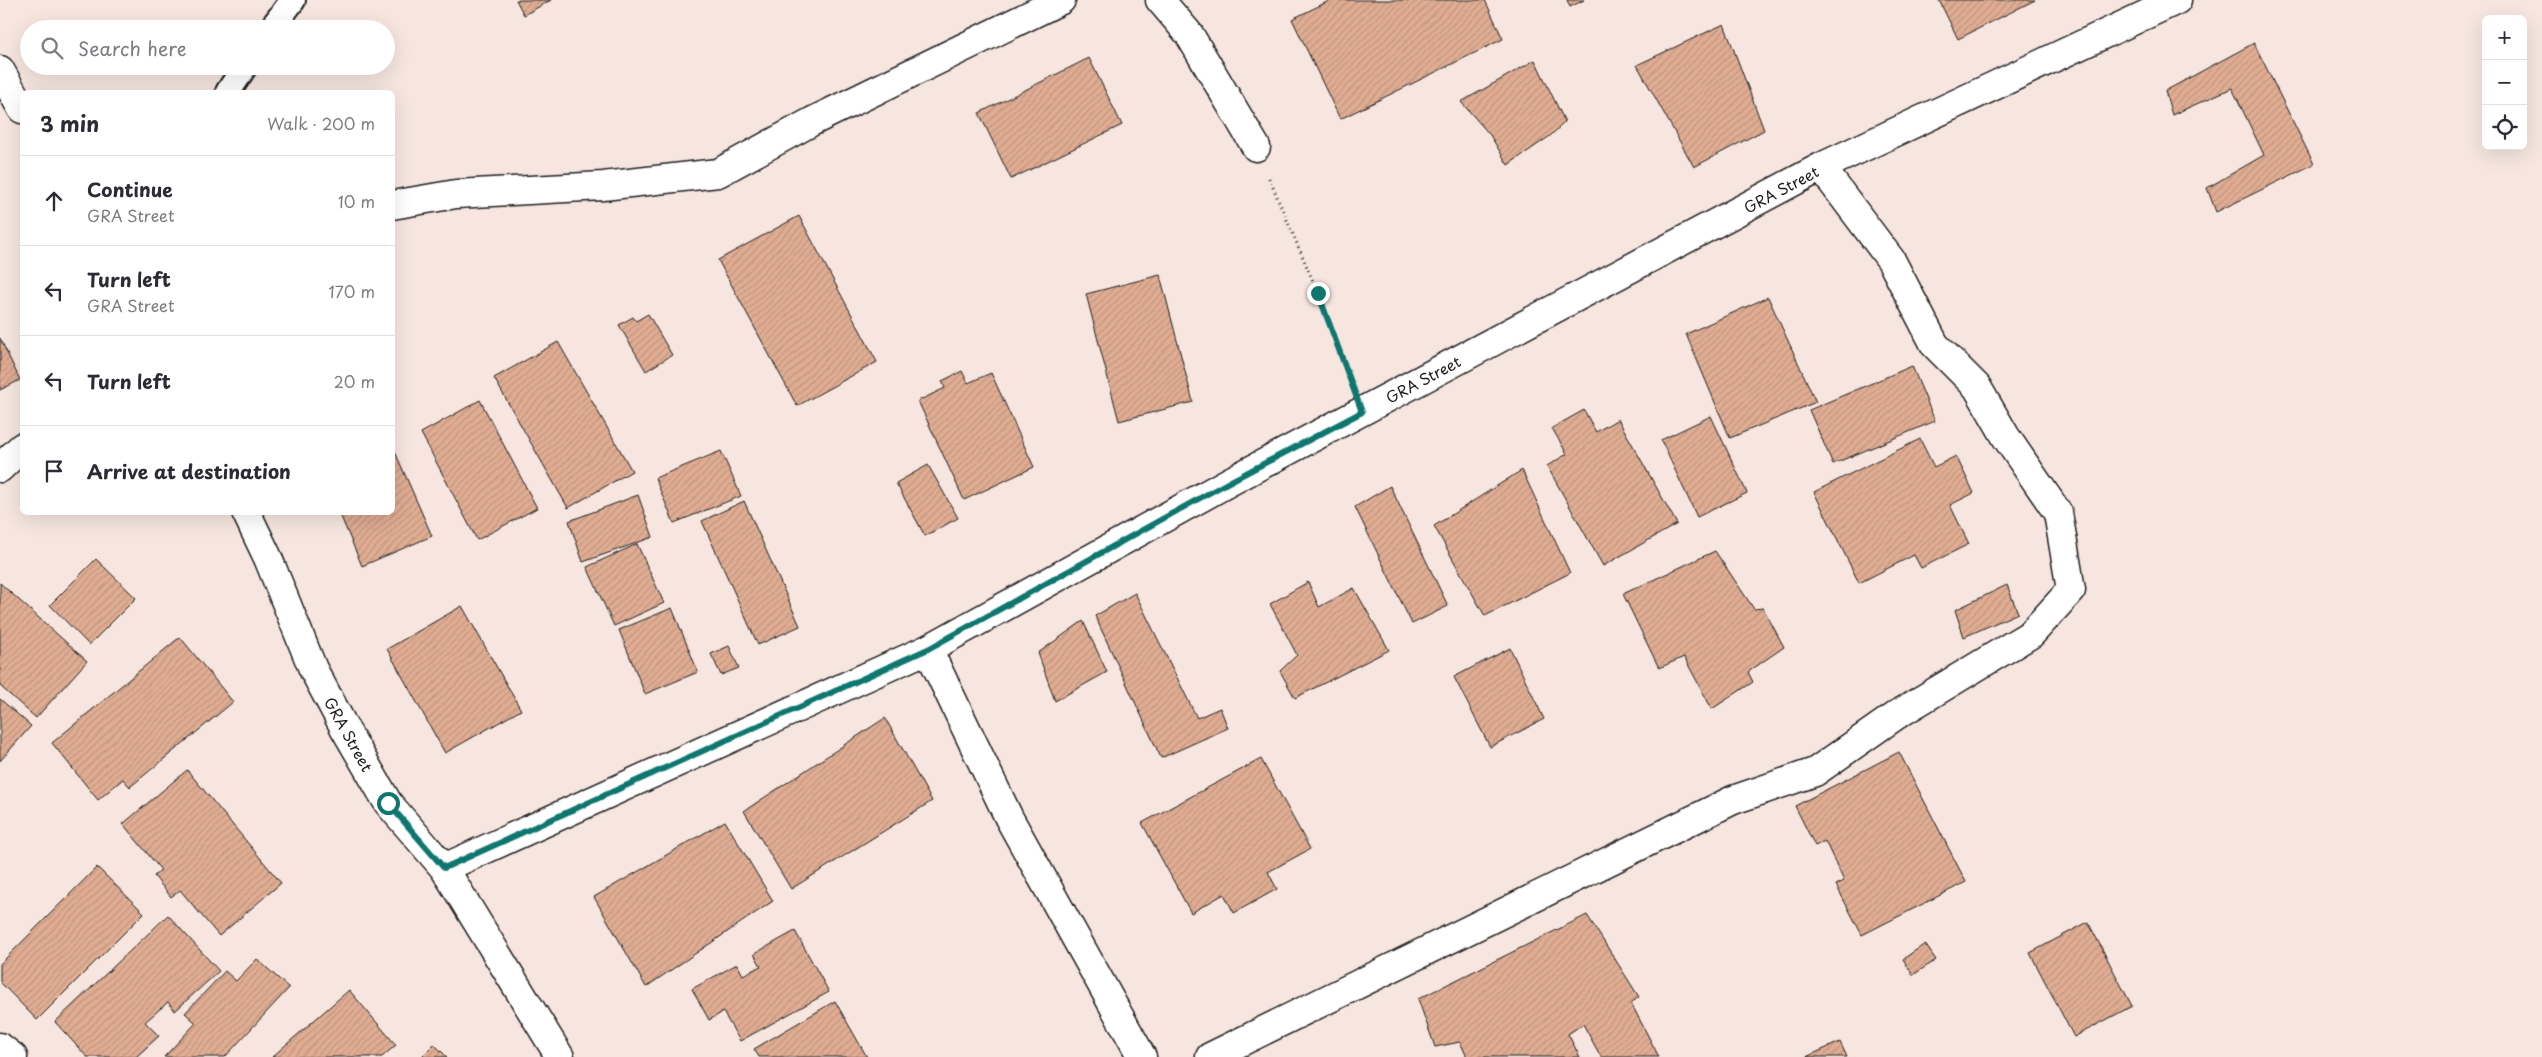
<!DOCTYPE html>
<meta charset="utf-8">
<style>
:root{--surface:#fff;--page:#f7f7f7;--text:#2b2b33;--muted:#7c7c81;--line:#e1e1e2}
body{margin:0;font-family:"Playpen Sans",sans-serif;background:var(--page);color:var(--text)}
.controls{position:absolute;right:15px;top:15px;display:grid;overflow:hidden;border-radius:8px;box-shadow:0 5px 20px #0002}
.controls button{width:45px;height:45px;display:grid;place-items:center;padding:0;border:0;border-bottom:1px solid var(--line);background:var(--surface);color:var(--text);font:25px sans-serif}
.stop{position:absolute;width:15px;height:15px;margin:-11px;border:4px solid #0f766e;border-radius:50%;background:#fff}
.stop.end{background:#0f766e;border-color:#fff;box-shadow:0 1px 5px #0008}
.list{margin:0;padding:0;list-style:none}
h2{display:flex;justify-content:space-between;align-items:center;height:65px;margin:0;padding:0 20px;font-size:21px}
h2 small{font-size:16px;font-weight:400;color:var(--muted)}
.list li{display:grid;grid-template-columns:32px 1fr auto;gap:15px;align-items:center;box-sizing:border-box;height:90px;padding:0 20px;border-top:1px solid var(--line)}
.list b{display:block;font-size:19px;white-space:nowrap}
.list p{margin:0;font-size:16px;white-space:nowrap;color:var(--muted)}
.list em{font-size:16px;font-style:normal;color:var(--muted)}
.icon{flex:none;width:28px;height:28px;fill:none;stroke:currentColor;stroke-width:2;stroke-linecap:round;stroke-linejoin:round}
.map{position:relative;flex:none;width:2542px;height:1057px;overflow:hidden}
.search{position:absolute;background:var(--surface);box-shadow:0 5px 20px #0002;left:20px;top:20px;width:375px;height:55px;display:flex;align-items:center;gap:12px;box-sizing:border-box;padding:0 18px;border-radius:28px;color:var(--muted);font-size:19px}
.panel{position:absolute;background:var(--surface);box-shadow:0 5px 20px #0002;left:20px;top:90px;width:375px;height:425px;border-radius:8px}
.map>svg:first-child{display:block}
.building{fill:url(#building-hatch);stroke:#1c1c1c}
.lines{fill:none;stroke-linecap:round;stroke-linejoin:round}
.service-casing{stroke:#1c1c1c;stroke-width:28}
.minor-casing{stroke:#1c1c1c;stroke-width:31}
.path{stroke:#1c1c1c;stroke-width:3;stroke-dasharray:1 4;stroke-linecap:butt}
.service{stroke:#fff;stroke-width:24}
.minor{stroke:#fff;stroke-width:28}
.route{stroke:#0f766e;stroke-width:6}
.labels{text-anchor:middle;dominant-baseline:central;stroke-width:5;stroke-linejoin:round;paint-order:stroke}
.street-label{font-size:15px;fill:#1c1c1c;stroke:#fff}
</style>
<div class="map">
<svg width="2542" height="1057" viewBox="0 0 2542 1057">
<defs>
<pattern id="building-hatch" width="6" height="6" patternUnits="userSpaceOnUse" patternTransform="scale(1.25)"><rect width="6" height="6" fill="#e0ad93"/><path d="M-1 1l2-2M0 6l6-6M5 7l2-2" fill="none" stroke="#c0947e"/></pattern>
</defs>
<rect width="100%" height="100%" fill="#f6e6df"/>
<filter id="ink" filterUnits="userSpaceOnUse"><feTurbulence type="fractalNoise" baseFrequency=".02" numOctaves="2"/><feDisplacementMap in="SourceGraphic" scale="10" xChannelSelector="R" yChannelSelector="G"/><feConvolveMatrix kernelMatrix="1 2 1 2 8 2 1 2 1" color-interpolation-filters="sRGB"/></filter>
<g filter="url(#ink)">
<path class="building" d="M516 0H551L524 15Z
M1331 0H1485L1503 39 1340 119 1292 19Z
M1567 0H1584L1570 7Z
M1939 0H2035L1958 39Z
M1724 24 1764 130 1694 167 1637 65Z
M2254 43 2314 164 2216 212 2207 188 2264 155 2232 88 2172 115 2165 91Z
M1089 58 1122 125 1011 179 979 113Z
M1535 60 1565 122 1550 136 1508 165 1490 135 1461 102Z
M799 216 877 362 797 406 718 260Z
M1160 275 1193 402 1119 421 1086 294Z
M1768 297 1816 402 1730 438 1686 334Z
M648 314 672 355 646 371 619 325 633 317 636 321Z
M0 338 20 380 0 390Z
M558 342 632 471 568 508 494 378Z
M1912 366 1935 421 1833 464 1809 410Z
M962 371 968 383 991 373 1034 467 964 500 918 401 945 388 942 381Z
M480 400 537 508 477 540 421 433Z
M1584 410 1596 432 1618 419 1677 524 1603 566 1547 466 1567 454 1552 428Z
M1711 416 1747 493 1697 517 1661 440Z
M1920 439 1934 467 1956 456 1974 493 1950 505 1969 544 1921 568 1914 555 1859 583 1814 492Z
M392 445 432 536 362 566 339 512H392Z
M721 451 741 496 674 523 655 478Z
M928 465 958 518 925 536 896 483Z
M1522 470 1570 573 1485 616 1434 526Z
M1390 486 1448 606 1412 624 1355 507Z
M638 495 653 537 583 562 569 521Z
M744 501 800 626 758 645 702 521Z
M637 544 664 603 614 626 587 567Z
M1715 551 1754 609 1763 608 1784 647 1748 672 1753 682 1712 709 1684 657 1659 668 1623 594Z
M96 559 136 598 89 645 50 605Z
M1308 582 1319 607 1354 588 1389 650 1295 698 1280 671 1297 655 1270 604Z
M0 583 87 661 36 718 0 686Z
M2007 585 2018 613 1964 637 1955 610Z
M1135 593 1197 718 1220 708 1228 728 1161 758 1095 616Z
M462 606 521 710 445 753 387 649Z
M672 608 698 672 645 694 619 630Z
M1083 621 1107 672 1055 701 1038 653Z
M180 637 233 702 130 787 123 779 98 800 52 743Z
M729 646 739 668 721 675 711 654Z
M1510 648 1544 719 1490 747 1454 677Z
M0 699 31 726 0 761Z
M885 718 932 801 791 889 744 811Z
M1899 752 1966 882 1862 935 1836 885 1844 881 1825 841 1815 846 1795 806Z
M1261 759 1310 849 1268 872 1277 889 1234 913 1224 894 1191 913 1142 823Z
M187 770 281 883 219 936 180 890 171 897 154 876 161 870 123 824Z
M725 821 773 901 646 987 594 897Z
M97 867 144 913 37 1020 0 982V964Z
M168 915 219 971 175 1011 168 1002 145 1022 159 1036 136 1057H87L55 1022Z
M1587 915 1639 997 1631 1003 1659 1057H1601L1583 1024 1568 1034 1580 1057H1467L1460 1042 1435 1047 1418 999Z
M2088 922 2132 1006 2074 1037 2030 953Z
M795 931 829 992 740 1041 723 1012 709 1020 692 989 737 964 743 975 761 966 754 954Z
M1925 944 1936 960 1913 975 1903 959Z
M257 959 289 988 225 1057H164L196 1023 185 1013 225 971 236 981Z
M349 990 396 1045 382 1057H272Z
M835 1001 867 1057H759L754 1049Z
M1840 1042 1847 1057H1806Z
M434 1044 447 1057H421Z"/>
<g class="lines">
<defs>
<path id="service" d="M271 29 293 0
M228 92 245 66"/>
<path id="minor" d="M1160 0 1189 34 1256 147
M0 70 22 109
M392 205 456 194 603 186 718 173 813 121 1061 0
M0 468 22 447
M246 512 268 558 313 669 345 729 388 803 444 868 560 1057
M928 649 1009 818 1142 1057
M444 868 928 649 1229 482 1821 167 2177 0
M0 1047 13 1057
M1210 1057 1733 800 1815 772 1895 716 2031 634 2071 590 2058 513 2006 437 1977 387 1935 345 1891 260 1821 167"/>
</defs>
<use href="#service" class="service-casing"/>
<use href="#minor" class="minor-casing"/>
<path class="path" d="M1269 178 1318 293 1349 379"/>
<use href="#service" class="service"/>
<use href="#minor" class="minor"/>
</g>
</g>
<g class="lines" filter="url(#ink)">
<path class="route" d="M388 803 444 868 928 649 1229 482 1362 412 1318 293"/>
</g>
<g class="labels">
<g class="street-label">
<text transform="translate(1781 189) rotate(-28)">GRA Street</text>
<text transform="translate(1423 379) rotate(-28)">GRA Street</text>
<text transform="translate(349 734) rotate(61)">GRA Street</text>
</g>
</g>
</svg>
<div class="controls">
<button>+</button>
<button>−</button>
<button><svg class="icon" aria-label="locate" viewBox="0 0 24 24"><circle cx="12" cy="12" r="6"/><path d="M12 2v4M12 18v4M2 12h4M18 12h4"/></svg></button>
</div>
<div class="stop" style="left:388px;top:803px"></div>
<div class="stop end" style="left:1318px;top:293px"></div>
<div class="search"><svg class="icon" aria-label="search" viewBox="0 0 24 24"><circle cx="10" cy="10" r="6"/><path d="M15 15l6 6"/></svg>Search here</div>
<section class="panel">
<h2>3 min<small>Walk · 200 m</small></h2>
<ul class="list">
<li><svg class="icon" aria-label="ahead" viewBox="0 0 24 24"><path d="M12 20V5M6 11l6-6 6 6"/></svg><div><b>Continue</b><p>GRA Street</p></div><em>10 m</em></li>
<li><svg class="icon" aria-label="left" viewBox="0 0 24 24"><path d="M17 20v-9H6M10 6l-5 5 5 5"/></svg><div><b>Turn left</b><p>GRA Street</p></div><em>170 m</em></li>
<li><svg class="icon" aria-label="left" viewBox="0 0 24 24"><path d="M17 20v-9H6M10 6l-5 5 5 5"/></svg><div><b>Turn left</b></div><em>20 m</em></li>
<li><svg class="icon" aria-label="arrive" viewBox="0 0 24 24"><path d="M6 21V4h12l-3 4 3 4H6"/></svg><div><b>Arrive at destination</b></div></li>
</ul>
</section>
</div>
